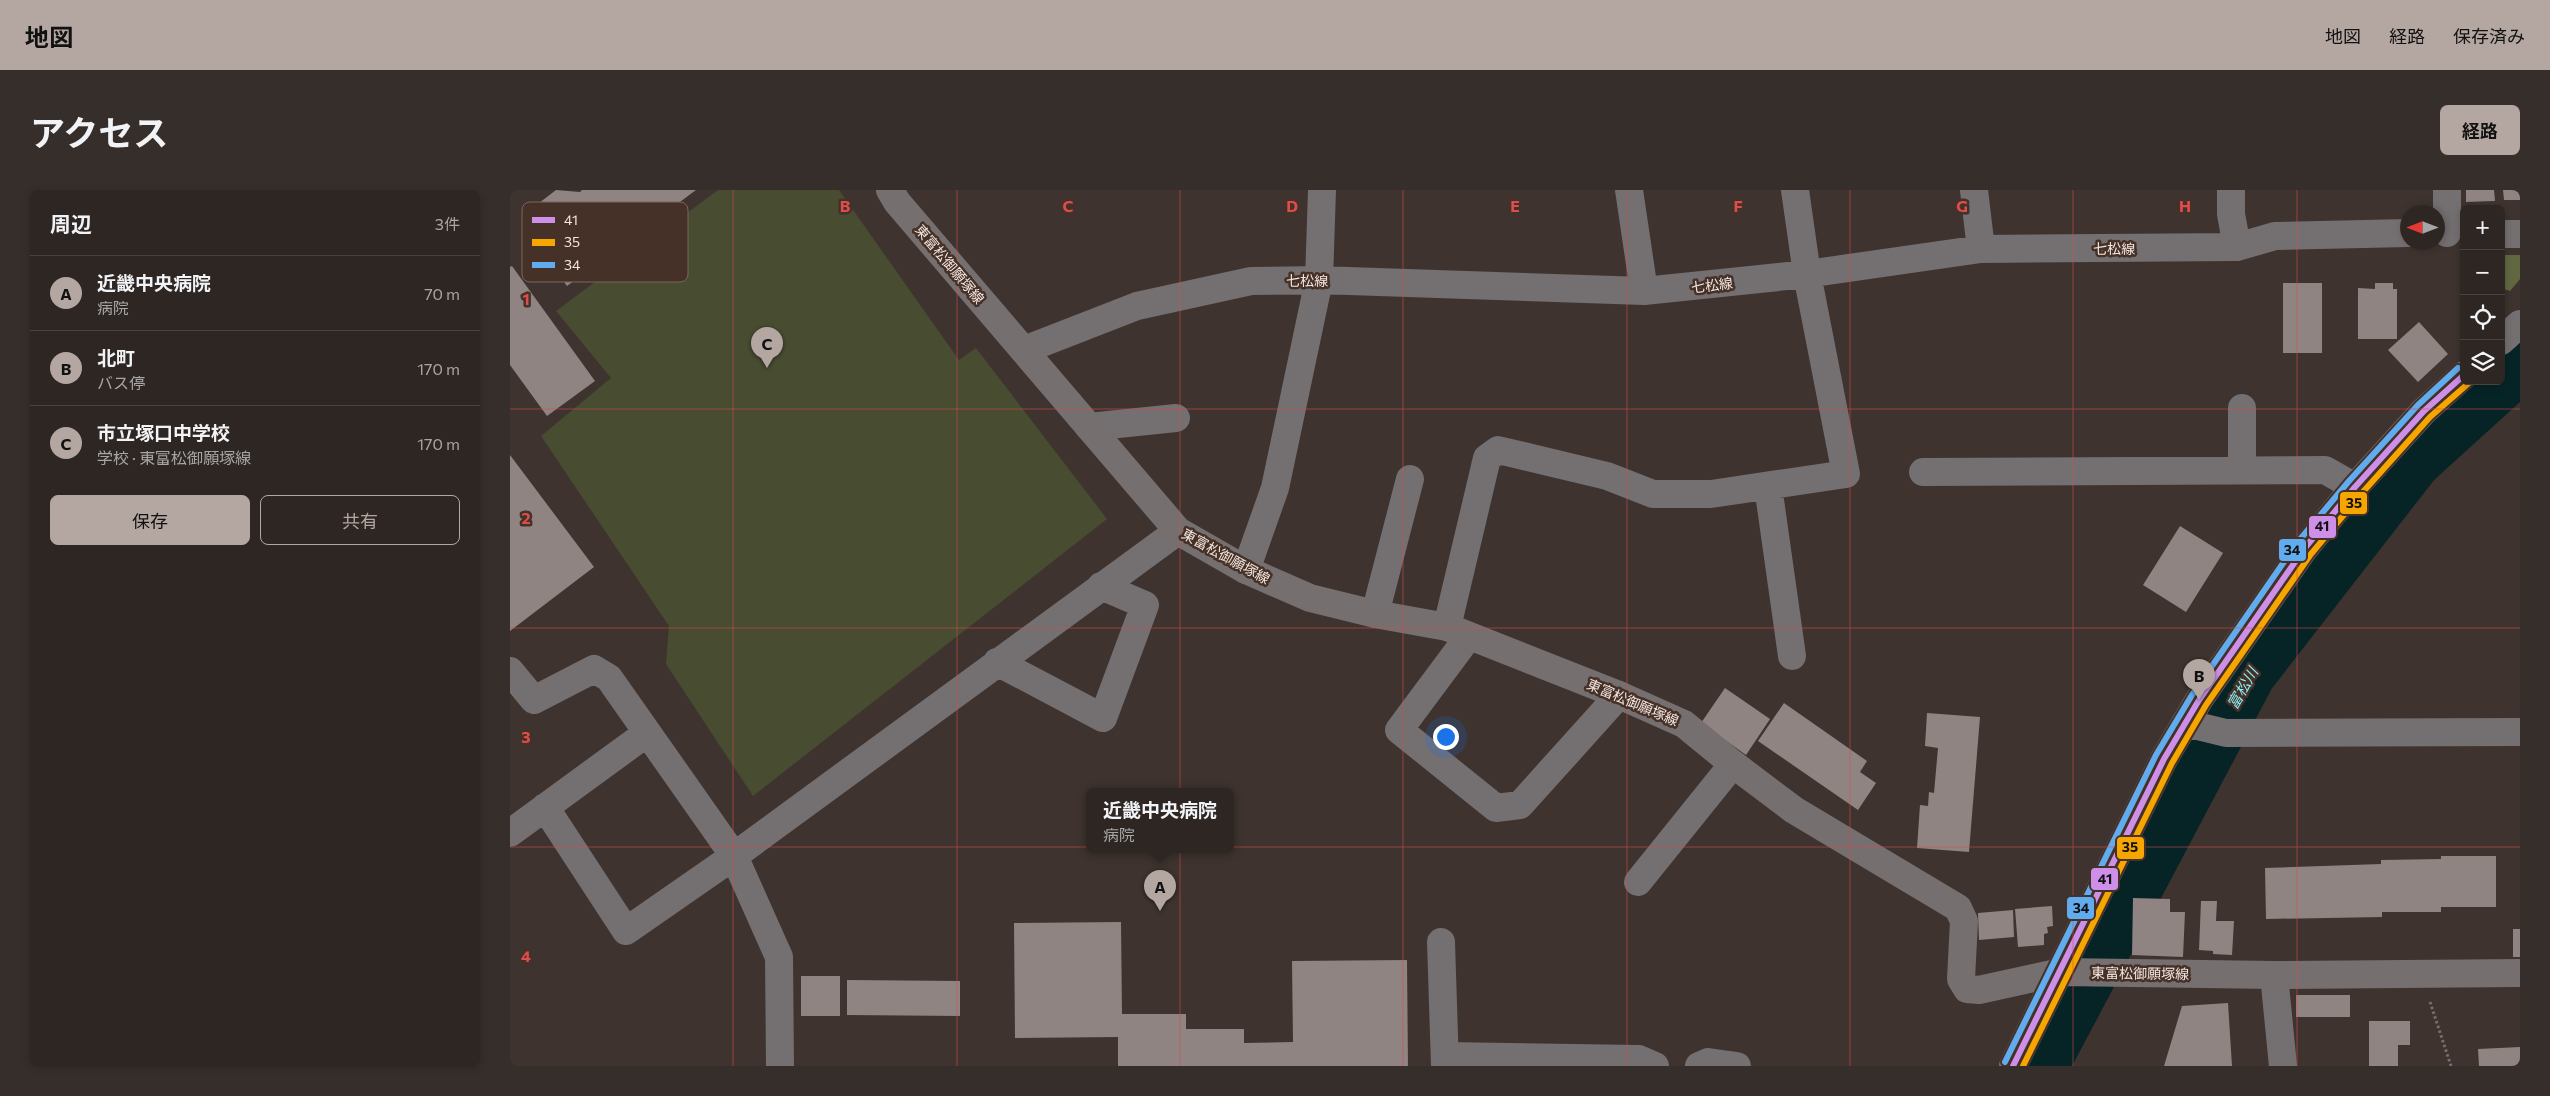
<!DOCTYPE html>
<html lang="ja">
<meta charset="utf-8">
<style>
:root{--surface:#2e2622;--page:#362e2a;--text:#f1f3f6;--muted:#a7a5a5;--line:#494340;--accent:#b4a7a2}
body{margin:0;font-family:Commissioner,"Noto Sans JP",sans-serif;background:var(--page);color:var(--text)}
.controls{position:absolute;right:15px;top:15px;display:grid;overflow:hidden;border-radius:8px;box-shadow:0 2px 8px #0003}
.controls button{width:45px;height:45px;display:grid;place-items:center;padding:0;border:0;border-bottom:1px solid var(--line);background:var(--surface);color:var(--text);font:25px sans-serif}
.compass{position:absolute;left:1890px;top:15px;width:45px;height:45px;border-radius:50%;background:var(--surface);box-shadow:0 2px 8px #0003;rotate:270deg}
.you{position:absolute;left:935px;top:546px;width:18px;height:18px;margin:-12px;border:4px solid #fff;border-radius:50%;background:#1a73e8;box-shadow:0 0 0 8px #1a73e833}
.badge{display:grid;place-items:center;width:32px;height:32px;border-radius:50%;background:var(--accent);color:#111;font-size:16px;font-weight:700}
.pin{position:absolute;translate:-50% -41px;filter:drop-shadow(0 1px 2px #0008)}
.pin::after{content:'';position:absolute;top:26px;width:18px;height:15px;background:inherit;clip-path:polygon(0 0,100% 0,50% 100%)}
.popup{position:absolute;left:576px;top:598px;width:148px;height:65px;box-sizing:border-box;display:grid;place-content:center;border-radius:8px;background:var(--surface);filter:drop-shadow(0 1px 4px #0005);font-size:16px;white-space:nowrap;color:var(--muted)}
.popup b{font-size:19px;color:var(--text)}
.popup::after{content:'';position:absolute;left:50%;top:100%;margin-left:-10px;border:10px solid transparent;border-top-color:var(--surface)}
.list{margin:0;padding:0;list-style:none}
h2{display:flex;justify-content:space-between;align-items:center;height:65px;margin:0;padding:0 20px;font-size:21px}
h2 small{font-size:16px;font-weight:400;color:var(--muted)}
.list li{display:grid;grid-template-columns:32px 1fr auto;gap:15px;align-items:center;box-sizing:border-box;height:75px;padding:0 20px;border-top:1px solid var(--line)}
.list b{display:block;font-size:19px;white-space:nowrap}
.list p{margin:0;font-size:16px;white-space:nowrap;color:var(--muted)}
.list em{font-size:16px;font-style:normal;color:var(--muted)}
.actions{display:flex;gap:10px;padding:15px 20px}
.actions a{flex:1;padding:11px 0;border:1px solid var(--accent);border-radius:8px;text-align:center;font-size:18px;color:var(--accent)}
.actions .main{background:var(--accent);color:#111}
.icon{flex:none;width:28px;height:28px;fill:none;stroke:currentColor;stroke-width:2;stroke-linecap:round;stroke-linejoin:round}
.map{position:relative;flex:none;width:2010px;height:876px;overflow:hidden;border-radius:8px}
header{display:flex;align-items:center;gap:30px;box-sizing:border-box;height:70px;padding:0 25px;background:var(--accent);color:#111}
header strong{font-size:24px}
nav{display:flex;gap:28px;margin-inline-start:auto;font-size:18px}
.intro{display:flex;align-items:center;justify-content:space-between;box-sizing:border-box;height:120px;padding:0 30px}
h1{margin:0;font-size:35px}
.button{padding:12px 22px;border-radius:8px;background:var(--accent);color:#111;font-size:18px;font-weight:700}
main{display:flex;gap:30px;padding:0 30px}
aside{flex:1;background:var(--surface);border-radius:8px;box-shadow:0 2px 8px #0003}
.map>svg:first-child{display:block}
.green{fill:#484c31}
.forest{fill:#616840}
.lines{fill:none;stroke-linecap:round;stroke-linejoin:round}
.river{stroke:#062426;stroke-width:55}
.building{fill:#8f8482}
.path{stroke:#756f6f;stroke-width:3;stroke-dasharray:2.5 2.5;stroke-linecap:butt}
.minor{stroke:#746f71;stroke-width:28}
.major{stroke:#756f6f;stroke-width:28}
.bus-1-casing{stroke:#453127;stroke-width:10}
.bus-2-casing{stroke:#453127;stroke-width:10}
.bus-3-casing{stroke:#453127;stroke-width:10}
.bus-1{stroke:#ce8fe9;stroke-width:6}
.bus-2{stroke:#f7a600;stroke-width:6}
.bus-3{stroke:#60acee;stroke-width:6}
.grid{fill:none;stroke:#dc4e4d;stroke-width:1;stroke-opacity:0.55}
.labels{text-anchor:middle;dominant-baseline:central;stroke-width:5;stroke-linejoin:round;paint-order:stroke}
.street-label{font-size:14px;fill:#f4e6e0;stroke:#453127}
.water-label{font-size:15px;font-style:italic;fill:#88eff9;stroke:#453127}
.key{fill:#453127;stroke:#7a675e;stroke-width:1}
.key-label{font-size:14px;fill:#f4e6e0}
.grid-label{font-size:16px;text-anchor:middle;font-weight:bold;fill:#dc4e4d;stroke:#453127;stroke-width:5;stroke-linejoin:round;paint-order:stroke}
.line-badge{stroke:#453127;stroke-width:2}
.pale-badge-label{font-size:14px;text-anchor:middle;font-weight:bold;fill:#111}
</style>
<header>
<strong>地図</strong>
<nav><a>地図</a><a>経路</a><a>保存済み</a></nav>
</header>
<div class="intro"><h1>アクセス</h1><a class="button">経路</a></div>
<main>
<aside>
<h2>周辺<small>3件</small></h2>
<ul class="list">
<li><span class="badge">A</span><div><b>近畿中央病院</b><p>病院</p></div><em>70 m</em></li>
<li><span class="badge">B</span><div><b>北町</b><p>バス停</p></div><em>170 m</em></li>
<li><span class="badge">C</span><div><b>市立塚口中学校</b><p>学校 · 東富松御願塚線</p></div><em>170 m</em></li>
</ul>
<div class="actions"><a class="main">保存</a><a>共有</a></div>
</aside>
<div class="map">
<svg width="2010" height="876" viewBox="0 0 2010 876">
<rect width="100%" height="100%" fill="#3e332e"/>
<path class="green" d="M208 0H329L449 170 466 158 597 329 243 606 156 474 159 436 31 246 101 188 46 121Z"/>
<path class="forest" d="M1991 65H2010V89L2000 101 1991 98Z"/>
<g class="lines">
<path class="river" d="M1531 876 1739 483 1904 271 2010 175"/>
</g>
<path class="building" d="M46 0 70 2 72 0H186L57 96 17 41 25 35 16 23Z
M1956 0H1984L1985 11 1956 12Z
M1993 0H2010V10H1994Z
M2 76 85 191 37 226 0 175V77Z
M1773 93H1812V163H1773Z
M1865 93H1883V99H1887V149H1848V98L1865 99Z
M1909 132 1938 164 1908 192 1878 160Z
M0 265 84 377 0 441Z
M1670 336 1713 363 1676 422 1633 395Z
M1215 498 1260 529 1236 565 1191 533Z
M1274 513 1357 571 1350 582 1366 593 1348 620 1248 551Z
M1417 523 1470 527 1459 662 1407 658 1410 615 1418 616 1419 602 1424 603 1428 558 1415 556Z
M1931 666H1986V717H1931V722H1872V727L1756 729 1755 678 1871 674V670L1931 669Z
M1623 708 1660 709V722H1675L1673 767 1622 765Z
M1691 711H1707L1706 731H1724L1722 765 1703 764V761L1689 760Z
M1542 716 1543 736 1537 737 1538 743 1534 744V755L1508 757 1505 719Z
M1503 720 1504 747 1469 750 1468 723Z
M611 732 612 824H676V839H734V853L783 852 782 771 897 770 898 876H608V847L505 848 504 733Z
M2003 739H2010V767H2003Z
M291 786H330V826H291Z
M337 790 450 791V826L337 825Z
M1786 805H1840V827H1786Z
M1718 813 1722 876H1654L1672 816Z
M1859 831H1900V855H1888V876H1859Z
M2010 857V876H1969L1968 859Z"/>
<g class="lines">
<path class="path" d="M1920 812 1941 876"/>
<path class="minor" d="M1119 0 1134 101
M1464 0 1471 59
M1721 0V24L1727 57
M1937 43V0
M1991 44H2010
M1991 151 2010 134
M514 160 627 116 741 91 809 90 1134 101 1297 84 1471 59 1727 57 1765 46 1898 43
M1732 218V280
M579 237 666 228
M1413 282 1815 280 1845 297
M1258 296 1282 466
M736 380 765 298 809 90 812 0
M865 424 900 289
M937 437 977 268 988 260 1097 286 1143 304H1201L1336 284 1297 84 1285 0
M959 446 889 540 986 618 1010 615 1109 505
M487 472 593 528 635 415 591 396
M0 481 24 510 84 479 99 488 224 666 269 767 270 876
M1675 533 1716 543 2010 542
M35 617 116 741 224 666 668 341
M0 643 137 543
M1128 692 1223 574
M931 752 935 876
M1764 785 1773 876
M935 866 1129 869 1145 876
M1189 876 1198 872 1227 876
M1503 876 1654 569 1689 510 1794 359 1845 297 1914 221 1954 185"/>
<path class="major" d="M380 0 387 12 668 341 736 380 800 408 865 424 937 437 1109 505 1174 534 1223 574 1284 620 1448 718 1454 731 1451 789 1457 799 1469 800 1551 782 1764 785 2010 783"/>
<defs>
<path id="bus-1" d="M1503 876 1654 569 1689 510 1794 359 1845 297 1914 221 1954 185"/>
<path id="bus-2" d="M1513 876 1662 573 1696 515 1801 364 1852 303 1920 227 1960 192"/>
<path id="bus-3" d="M1495 872 1646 565 1682 505 1787 353 1839 291 1908 215 1948 178"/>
</defs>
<use href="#bus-1" class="bus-1-casing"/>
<use href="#bus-2" class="bus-2-casing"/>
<use href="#bus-3" class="bus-3-casing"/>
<use href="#bus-1" class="bus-1"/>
<use href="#bus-2" class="bus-2"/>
<use href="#bus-3" class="bus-3"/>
</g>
<path class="grid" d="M223 0V876M447 0V876M670 0V876M893 0V876M1117 0V876M1340 0V876M1563 0V876M1787 0V876M0 219H2010M0 438H2010M0 657H2010"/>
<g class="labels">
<g class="street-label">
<text x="1604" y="58">七松線</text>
<text transform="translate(440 74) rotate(50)">東富松御願塚線</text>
<text x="797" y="90">七松線</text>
<text transform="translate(1202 95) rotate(-7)">七松線</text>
<text transform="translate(716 366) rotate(29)">東富松御願塚線</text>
<text transform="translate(1123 512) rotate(23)">東富松御願塚線</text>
<text transform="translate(1630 783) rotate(1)">東富松御願塚線</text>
</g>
<g class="water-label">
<text transform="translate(1732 498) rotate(-60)">富松川</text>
</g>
</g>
<rect x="12" y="12" width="166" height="80" rx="8" class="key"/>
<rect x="22" y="27" width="23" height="6" fill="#ce8fe9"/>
<rect x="22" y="49" width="23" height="7" fill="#f7a600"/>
<rect x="22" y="72" width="23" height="6" fill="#60acee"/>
<g class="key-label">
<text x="54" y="35">41</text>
<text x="54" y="57">35</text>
<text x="54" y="80">34</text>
</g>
<g class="grid-label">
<text x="335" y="22">B</text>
<text x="558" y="22">C</text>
<text x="782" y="22">D</text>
<text x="1005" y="22">E</text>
<text x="1228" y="22">F</text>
<text x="1452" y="22">G</text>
<text x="1675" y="22">H</text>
<text x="16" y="115">1</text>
<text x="16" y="334">2</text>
<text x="16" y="553">3</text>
<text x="16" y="772">4</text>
</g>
<g class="line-badge">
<rect x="1829" y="301" width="29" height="24" rx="5" fill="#f7a600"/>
<rect x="1798" y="325" width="29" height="24" rx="5" fill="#ce8fe9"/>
<rect x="1768" y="348" width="29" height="24" rx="5" fill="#60acee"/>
<rect x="1606" y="646" width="29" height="24" rx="5" fill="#f7a600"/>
<rect x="1580" y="677" width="29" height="24" rx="5" fill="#ce8fe9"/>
<rect x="1556" y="706" width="29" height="24" rx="5" fill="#60acee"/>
</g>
<g class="pale-badge-label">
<text x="1844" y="318">35</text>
<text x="1812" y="341">41</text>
<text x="1782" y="365">34</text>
<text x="1620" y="662">35</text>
<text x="1595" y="694">41</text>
<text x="1571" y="723">34</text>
</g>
</svg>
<div class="controls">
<button>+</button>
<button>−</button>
<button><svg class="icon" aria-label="locate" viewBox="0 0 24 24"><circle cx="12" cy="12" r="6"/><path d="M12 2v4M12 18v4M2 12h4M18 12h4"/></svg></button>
<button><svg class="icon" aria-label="layers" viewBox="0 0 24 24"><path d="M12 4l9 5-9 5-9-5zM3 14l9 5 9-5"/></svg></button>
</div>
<svg class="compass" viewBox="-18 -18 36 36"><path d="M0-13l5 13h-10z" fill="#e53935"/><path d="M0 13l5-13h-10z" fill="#a7a5a5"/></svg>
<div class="you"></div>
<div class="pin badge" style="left:650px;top:721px">A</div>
<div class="popup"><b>近畿中央病院</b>病院</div>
<div class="pin badge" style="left:1689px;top:510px">B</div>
<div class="pin badge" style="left:257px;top:178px">C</div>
</div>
</main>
